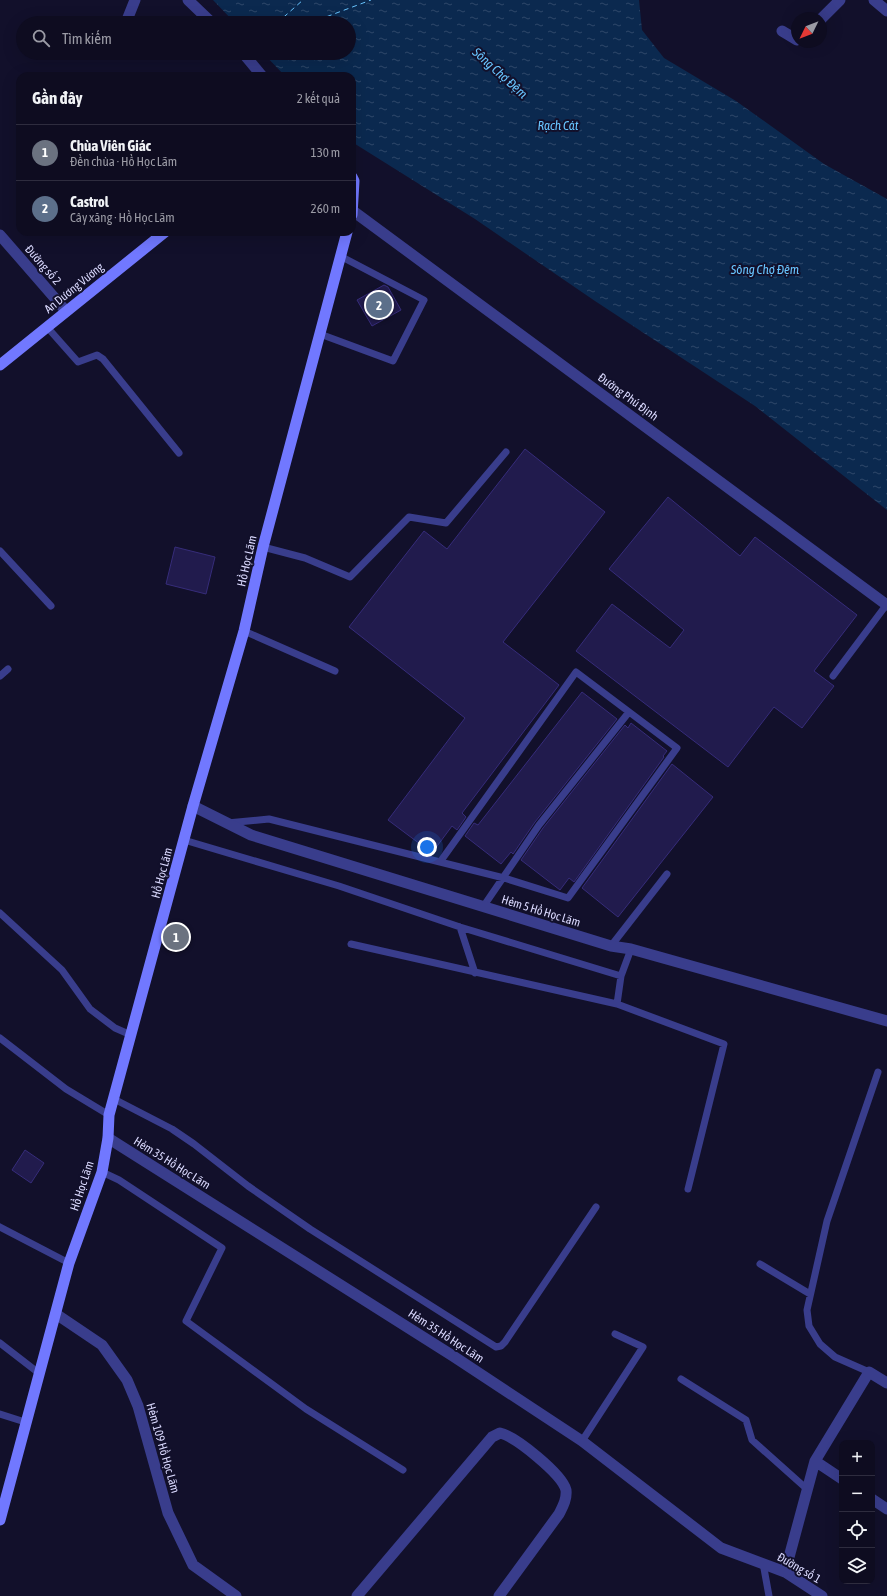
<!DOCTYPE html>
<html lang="vi">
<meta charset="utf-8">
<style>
:root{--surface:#0e0c20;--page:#171529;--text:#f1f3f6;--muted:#9b9ba5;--line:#2e2c3e;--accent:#06f9ff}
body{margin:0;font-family:"Asap Condensed",sans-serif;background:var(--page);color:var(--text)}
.controls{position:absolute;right:12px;bottom:12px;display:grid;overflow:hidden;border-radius:8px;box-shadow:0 4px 16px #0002}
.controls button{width:36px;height:36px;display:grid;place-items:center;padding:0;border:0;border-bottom:1px solid var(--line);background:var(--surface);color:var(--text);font:20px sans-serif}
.compass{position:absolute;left:791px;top:12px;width:36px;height:36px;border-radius:50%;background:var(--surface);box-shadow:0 4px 16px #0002;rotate:227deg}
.you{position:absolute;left:427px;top:847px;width:14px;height:14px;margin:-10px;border:3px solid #fff;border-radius:50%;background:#1a73e8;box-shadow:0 0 0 6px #1a73e833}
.badge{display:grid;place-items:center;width:26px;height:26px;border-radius:50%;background:var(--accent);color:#fff;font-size:13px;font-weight:700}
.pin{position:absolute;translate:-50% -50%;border:2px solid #fff;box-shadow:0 1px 4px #0006}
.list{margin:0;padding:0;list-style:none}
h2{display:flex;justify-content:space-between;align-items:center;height:52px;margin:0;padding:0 16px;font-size:17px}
h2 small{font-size:13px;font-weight:400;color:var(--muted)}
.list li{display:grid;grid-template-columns:26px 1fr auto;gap:12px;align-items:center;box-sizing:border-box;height:56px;padding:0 16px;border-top:1px solid var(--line)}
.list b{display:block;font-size:15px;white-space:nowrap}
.list p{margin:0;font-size:13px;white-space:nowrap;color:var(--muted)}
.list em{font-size:13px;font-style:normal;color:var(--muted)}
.icon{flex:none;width:22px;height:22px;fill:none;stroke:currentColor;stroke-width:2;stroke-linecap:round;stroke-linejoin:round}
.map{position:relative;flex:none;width:887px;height:1596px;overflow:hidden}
.search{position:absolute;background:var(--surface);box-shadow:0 4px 16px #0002;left:16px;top:16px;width:340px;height:44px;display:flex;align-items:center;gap:10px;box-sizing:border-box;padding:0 14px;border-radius:22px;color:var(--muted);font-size:15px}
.panel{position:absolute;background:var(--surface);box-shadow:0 4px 16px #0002;left:16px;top:72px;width:340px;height:164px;border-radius:12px}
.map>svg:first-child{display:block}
.water{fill:url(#water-ripples)}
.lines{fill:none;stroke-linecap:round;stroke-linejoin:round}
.ferry{stroke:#68c5ff;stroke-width:1;stroke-dasharray:5 4;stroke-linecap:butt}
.building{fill:#211b4d;stroke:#362c7a}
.service{stroke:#393d8c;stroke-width:7}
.minor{stroke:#393d8c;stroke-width:11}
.tertiary{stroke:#393d8c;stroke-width:11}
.secondary{stroke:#7178ff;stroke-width:11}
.labels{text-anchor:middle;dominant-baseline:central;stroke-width:4;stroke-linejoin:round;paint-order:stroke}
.street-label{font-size:12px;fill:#dbdaff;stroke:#12102b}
.water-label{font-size:13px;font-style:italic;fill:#68c5ff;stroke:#12102b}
</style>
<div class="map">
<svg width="887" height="1596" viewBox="0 0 887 1596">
<defs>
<pattern id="water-ripples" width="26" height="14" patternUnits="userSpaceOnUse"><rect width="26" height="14" fill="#0b294f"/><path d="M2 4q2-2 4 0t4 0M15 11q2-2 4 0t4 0" fill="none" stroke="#2e4769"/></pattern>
</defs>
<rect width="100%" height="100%" fill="#12102b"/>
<path class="water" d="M213 0H639L642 30 664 58 736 101 824 164 887 199V510L755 406 595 301 475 219 352 142V76H285L263 53H349V23H235Z"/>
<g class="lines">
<path class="ferry" d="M277 23 303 0
M310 23 371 0"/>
</g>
<path class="building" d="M384 285 388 287 401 310 372 326 357 300Z
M525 449 605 512 503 642 559 685 462 813 466 817 457 830 452 826 432 853 388 820 465 718 349 627 424 531 447 549Z
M668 497 740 556 755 537 857 615 814 671 834 686 802 728 774 707 728 767 576 651 612 604 670 648 684 630 609 569Z
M175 547 215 557 206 594 166 584Z
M582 692 617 719 535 822 513 854 511 852 501 864 465 836 474 823 478 825Z
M631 723 667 751 663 756 664 757 574 882 569 878 560 890 521 860 543 828 625 725 628 728Z
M672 764 713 797 618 917 582 888Z
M25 1150 44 1163 31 1183 12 1170Z"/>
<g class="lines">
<path class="service" d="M47 327 78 362 97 355 103 359 179 453
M320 334 393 361 424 300 340 256
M263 547 305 558 350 577 409 517 446 523 506 452
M0 551 51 606
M244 631 335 671
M576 672 677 748 568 898 504 878 440 862Z
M0 676 8 669
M833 676 887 604
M227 823 269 819 440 862
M184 840 339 886 460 927 621 976
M483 907 539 825 629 712
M0 913 62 970 90 1009 115 1028 131 1035
M460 927 475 973
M351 944 617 1004
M611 946 667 874
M631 949 621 976 617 1004 724 1044 688 1189
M0 1038 66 1089 109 1115
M114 1099 172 1129 194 1144 248 1186 310 1229 496 1347 501 1346 505 1342 596 1207
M102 1172 119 1180 222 1248 186 1321 306 1409 403 1470
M0 1227 69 1263
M760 1264 810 1294
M0 1343 40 1374
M869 1372 835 1357 820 1344 809 1326 807 1310 827 1221 878 1072
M681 1379 746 1420 752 1440 808 1490
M0 1414 25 1422
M582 1441 643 1347 615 1334
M763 1563 769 1596"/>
<path class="minor" d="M874 0 887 11
M821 19 840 0
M127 20 135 0
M782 31 797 40
M353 211 887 605
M0 235 66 311
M193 806 251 835 611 946 631 949 887 1021
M108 1138 453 1356 582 1441 721 1548 785 1572 822 1596
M56 1314 102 1345 127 1380 138 1406 168 1513 193 1565 236 1596
M815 1461 842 1479
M872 1499 887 1509
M785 1572 815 1461 869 1372 887 1383
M357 1596 492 1437 500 1433C516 1437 562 1474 566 1490 567 1499 563 1506 559 1514L499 1596"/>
<path class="tertiary" d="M188 0 212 23
M243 53 262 76"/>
<path class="secondary" d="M352 177 354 181 352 215
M0 365 165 232
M0 1520 69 1263 102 1172 108 1138 109 1115 193 806 244 631 263 547 347 232"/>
</g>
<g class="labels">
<g class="street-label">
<text transform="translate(43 265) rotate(49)">Đường số 2</text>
<text transform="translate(74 288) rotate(-39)">An Dương Vương</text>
<text transform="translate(628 397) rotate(36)">Đường Phú Định</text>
<text transform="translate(247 561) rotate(-77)">Hồ Học Lãm</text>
<text transform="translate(162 873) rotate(-75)">Hồ Học Lãm</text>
<text transform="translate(541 911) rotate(17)">Hẻm 5 Hồ Học Lãm</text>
<text transform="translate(172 1163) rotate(32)">Hẻm 35 Hồ Học Lãm</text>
<text transform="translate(82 1186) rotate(-72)">Hồ Học Lãm</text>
<text transform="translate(446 1336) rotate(33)">Hẻm 35 Hồ Học Lãm</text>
<text transform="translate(163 1448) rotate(74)">Hẻm 109 Hồ Học Lãm</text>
<text transform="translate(799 1568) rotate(30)">Đường số 1</text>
</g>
<g class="water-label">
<text transform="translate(500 73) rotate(42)">Sông Chợ Đệm</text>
<text x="558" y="125">Rạch Cát</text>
<text x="765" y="269">Sông Chợ Đệm</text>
</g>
</g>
</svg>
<div class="controls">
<button>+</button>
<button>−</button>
<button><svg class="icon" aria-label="locate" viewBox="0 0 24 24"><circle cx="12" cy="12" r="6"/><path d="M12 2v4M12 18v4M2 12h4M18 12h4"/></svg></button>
<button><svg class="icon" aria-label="layers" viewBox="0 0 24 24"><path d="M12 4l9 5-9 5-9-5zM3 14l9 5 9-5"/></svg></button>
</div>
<svg class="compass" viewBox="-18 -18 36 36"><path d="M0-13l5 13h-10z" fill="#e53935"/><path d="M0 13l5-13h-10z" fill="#9b9ba5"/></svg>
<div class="you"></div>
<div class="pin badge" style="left:176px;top:937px;background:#6b7280">1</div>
<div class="pin badge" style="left:379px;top:305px;background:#5c6f8a">2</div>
<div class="search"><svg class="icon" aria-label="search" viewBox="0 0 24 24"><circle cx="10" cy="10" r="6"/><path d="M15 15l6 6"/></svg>Tìm kiếm</div>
<section class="panel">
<h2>Gần đây<small>2 kết quả</small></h2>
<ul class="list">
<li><span class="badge" style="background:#6b7280">1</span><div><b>Chùa Viên Giác</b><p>Đền chùa · Hồ Học Lãm</p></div><em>130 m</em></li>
<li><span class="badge" style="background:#5c6f8a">2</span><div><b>Castrol</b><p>Cây xăng · Hồ Học Lãm</p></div><em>260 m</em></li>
</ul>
</section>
</div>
